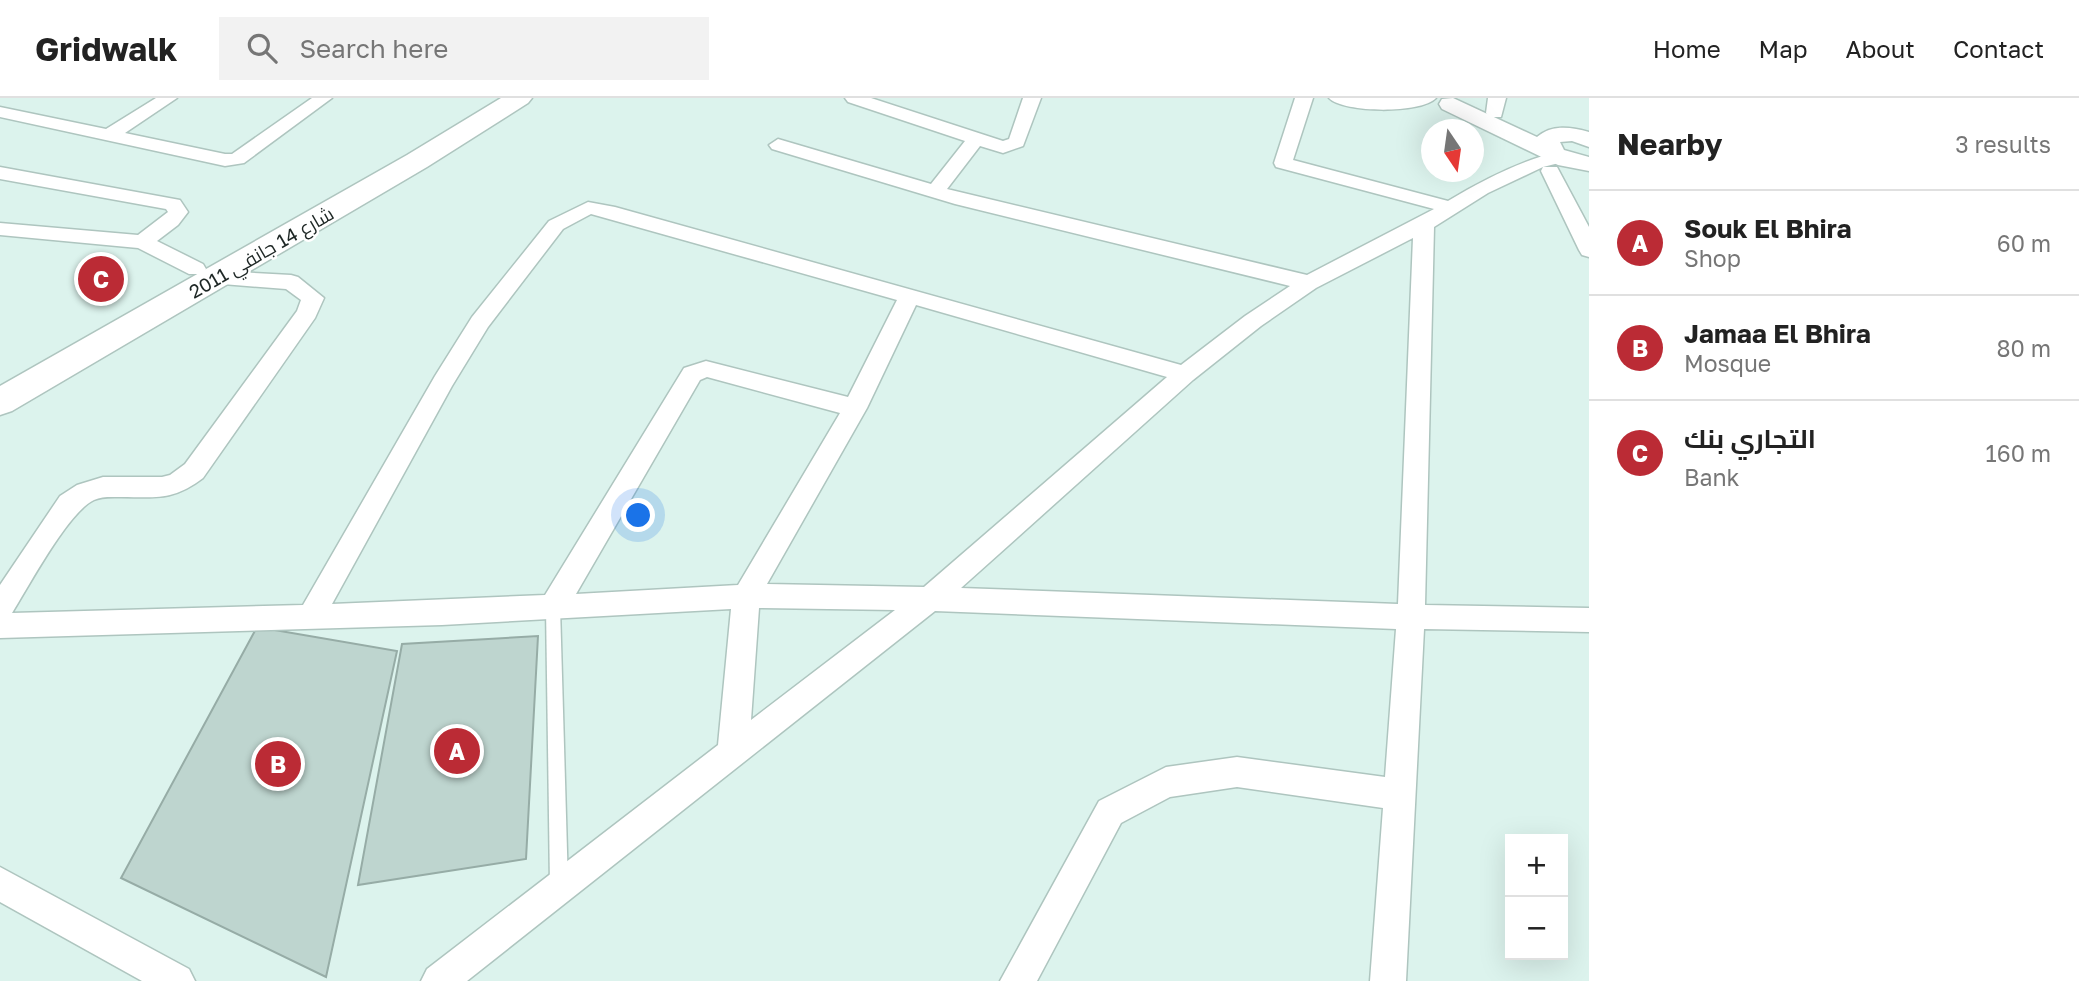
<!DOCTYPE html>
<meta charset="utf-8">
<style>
:root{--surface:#fff;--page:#f2f2f2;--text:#222;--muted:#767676;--line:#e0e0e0;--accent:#bb2b35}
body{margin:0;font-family:"Golos Text",Cairo,sans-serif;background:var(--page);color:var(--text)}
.controls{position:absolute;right:21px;bottom:21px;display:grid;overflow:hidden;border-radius:0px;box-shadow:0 7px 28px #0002}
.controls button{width:63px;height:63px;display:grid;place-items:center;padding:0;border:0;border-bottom:2px solid var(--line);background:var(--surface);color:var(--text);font:35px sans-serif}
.compass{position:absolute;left:1421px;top:21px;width:63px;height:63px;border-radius:50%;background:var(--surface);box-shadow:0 7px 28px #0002;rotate:167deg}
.you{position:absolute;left:639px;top:418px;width:24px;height:24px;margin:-18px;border:5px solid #fff;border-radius:50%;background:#1a73e8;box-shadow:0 0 0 10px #1a73e833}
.badge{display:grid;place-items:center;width:46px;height:46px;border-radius:50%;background:var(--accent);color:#fff;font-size:23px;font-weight:700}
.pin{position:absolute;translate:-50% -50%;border:4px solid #fff;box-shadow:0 2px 7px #0006}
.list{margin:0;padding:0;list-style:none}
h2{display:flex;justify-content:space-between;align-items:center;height:91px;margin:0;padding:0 28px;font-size:30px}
h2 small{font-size:23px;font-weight:400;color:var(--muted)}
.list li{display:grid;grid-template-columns:46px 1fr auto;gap:21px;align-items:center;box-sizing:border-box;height:105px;padding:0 28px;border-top:2px solid var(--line)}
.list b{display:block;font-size:26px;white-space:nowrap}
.list p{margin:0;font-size:23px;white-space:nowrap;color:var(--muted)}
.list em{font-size:23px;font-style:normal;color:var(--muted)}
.icon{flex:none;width:38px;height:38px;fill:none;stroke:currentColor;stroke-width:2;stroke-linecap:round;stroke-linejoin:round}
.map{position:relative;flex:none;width:1589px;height:883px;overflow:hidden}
header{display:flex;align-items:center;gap:42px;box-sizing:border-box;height:98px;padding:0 35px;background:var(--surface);border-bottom:2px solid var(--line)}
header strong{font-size:33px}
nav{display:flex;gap:38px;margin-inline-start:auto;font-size:24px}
.search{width:490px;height:63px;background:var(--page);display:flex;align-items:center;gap:18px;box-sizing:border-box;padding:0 24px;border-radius:0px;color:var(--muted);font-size:26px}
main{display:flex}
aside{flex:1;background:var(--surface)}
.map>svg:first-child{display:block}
.building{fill:#bed5cf;stroke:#96aca6;stroke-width:2}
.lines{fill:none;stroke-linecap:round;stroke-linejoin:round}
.service-casing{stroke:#aec5bf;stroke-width:3}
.minor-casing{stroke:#aec5bf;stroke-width:3}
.tertiary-casing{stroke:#aec5bf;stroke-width:3}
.secondary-casing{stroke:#aec5bf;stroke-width:3}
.service{fill:#fff;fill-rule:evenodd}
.minor{fill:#fff;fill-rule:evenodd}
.tertiary{fill:#fff;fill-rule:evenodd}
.secondary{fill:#fff;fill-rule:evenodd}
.labels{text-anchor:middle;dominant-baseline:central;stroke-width:5;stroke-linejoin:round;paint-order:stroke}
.far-street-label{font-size:19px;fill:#1e2725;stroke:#fff}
</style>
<header>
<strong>Gridwalk</strong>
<div class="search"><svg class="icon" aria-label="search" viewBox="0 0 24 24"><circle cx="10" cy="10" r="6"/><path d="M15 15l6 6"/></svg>Search here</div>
<nav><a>Home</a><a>Map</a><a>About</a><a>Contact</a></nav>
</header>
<main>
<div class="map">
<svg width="1589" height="883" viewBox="0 0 1589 883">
<rect width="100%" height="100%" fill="#dcf3ed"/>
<path class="building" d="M257 529 397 553 326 879 121 780Z
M538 538 526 761 358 787 402 546Z"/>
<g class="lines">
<defs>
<path id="service" d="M553 503 558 504 560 509 568 788 565 794 559 797 553 794 550 788 546 509 548 504Z"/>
<path id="minor" d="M156 0H177L125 35 225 56H232L312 0H332L244 65 225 68 0 19V9L106 31Z
M845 0H871L1003 43 1009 41 1023 0H1041L1023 48 1003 55 980 48 947 91 1307 177 1434 111 1276 69 1274 65 1295 0H1313L1293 62 1448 103C1483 82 1520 63 1560 53L1569 59 1567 63 1543 69H1557L1589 129V159L1582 157 1579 152 1541 73 1543 69 1488 95 1434 129 1425 507 1589 510V534L1424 531 1406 883H1370L1383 710 1237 689 1170 699 1121 725 1037 883H1000L1099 703 1166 669 1237 659 1385 679 1396 531 935 513 467 883H421L427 871 718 647 731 511 442 527 0 540V487L60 398 77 387 103 379H162L170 377 185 366 297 213 301 202 286 191 210 185 206 180 210 175 217 173 291 177 298 179 324 200 315 220 203 380C173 403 156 399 121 399 112 399 102 398 94 402 68 414 29 488 12 515L303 507 435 278 472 219 549 123 588 104 615 109 1181 267 1245 218 1290 188 955 106 772 51 769 47 778 41 931 86 965 43 848 4ZM591 116 897 202 848 299 706 263 684 270 545 497 332 506 452 288 488 229 563 131ZM1413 140 1398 506 961 490 1193 282 1261 228 1316 190ZM916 207 1167 279 924 489 767 486 867 310ZM707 279 840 315 738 487 576 496 700 282ZM759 510 895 512 751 622Z
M1329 0H1436C1421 16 1343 15 1329 0Z
M1488 0H1506L1501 19H1489L1486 15Z
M0 69 180 102 188 114 178 127 157 143 203 166 206 171 203 176H189L138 150 0 137V125L138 137 168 114 166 111 0 81Z
M0 769 189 871 195 883H142L0 804Z"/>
<path id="tertiary" d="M1453 0 1537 39C1552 26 1571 29 1589 34V49L1572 43 1560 44 1564 52 1589 59V73L1558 67 1442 11 1439 6 1442 1Z"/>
<path id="secondary" d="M501 0H532L528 5 427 69 12 313 0 317V288L407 57Z"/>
</defs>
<use href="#service" class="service-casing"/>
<use href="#minor" class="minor-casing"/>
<use href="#tertiary" class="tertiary-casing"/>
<use href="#secondary" class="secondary-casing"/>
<use href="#service" class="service"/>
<use href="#minor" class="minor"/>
<use href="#tertiary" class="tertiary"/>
<use href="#secondary" class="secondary"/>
</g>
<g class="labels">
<g class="far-street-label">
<text transform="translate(261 154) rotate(-30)">شارع 14 جانفي 2011</text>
</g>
</g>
</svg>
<div class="controls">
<button>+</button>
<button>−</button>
</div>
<svg class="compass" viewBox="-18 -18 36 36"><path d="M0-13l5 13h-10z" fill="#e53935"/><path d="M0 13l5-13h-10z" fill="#767676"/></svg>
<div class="you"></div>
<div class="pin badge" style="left:457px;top:653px">A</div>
<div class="pin badge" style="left:278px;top:666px">B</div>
<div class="pin badge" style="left:101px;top:181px">C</div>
</div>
<aside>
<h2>Nearby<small>3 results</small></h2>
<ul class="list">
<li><span class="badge">A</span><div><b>Souk El Bhira</b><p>Shop</p></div><em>60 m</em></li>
<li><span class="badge">B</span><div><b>Jamaa El Bhira</b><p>Mosque</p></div><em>80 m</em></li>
<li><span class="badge">C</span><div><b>التجاري بنك</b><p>Bank</p></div><em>160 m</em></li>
</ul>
</aside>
</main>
